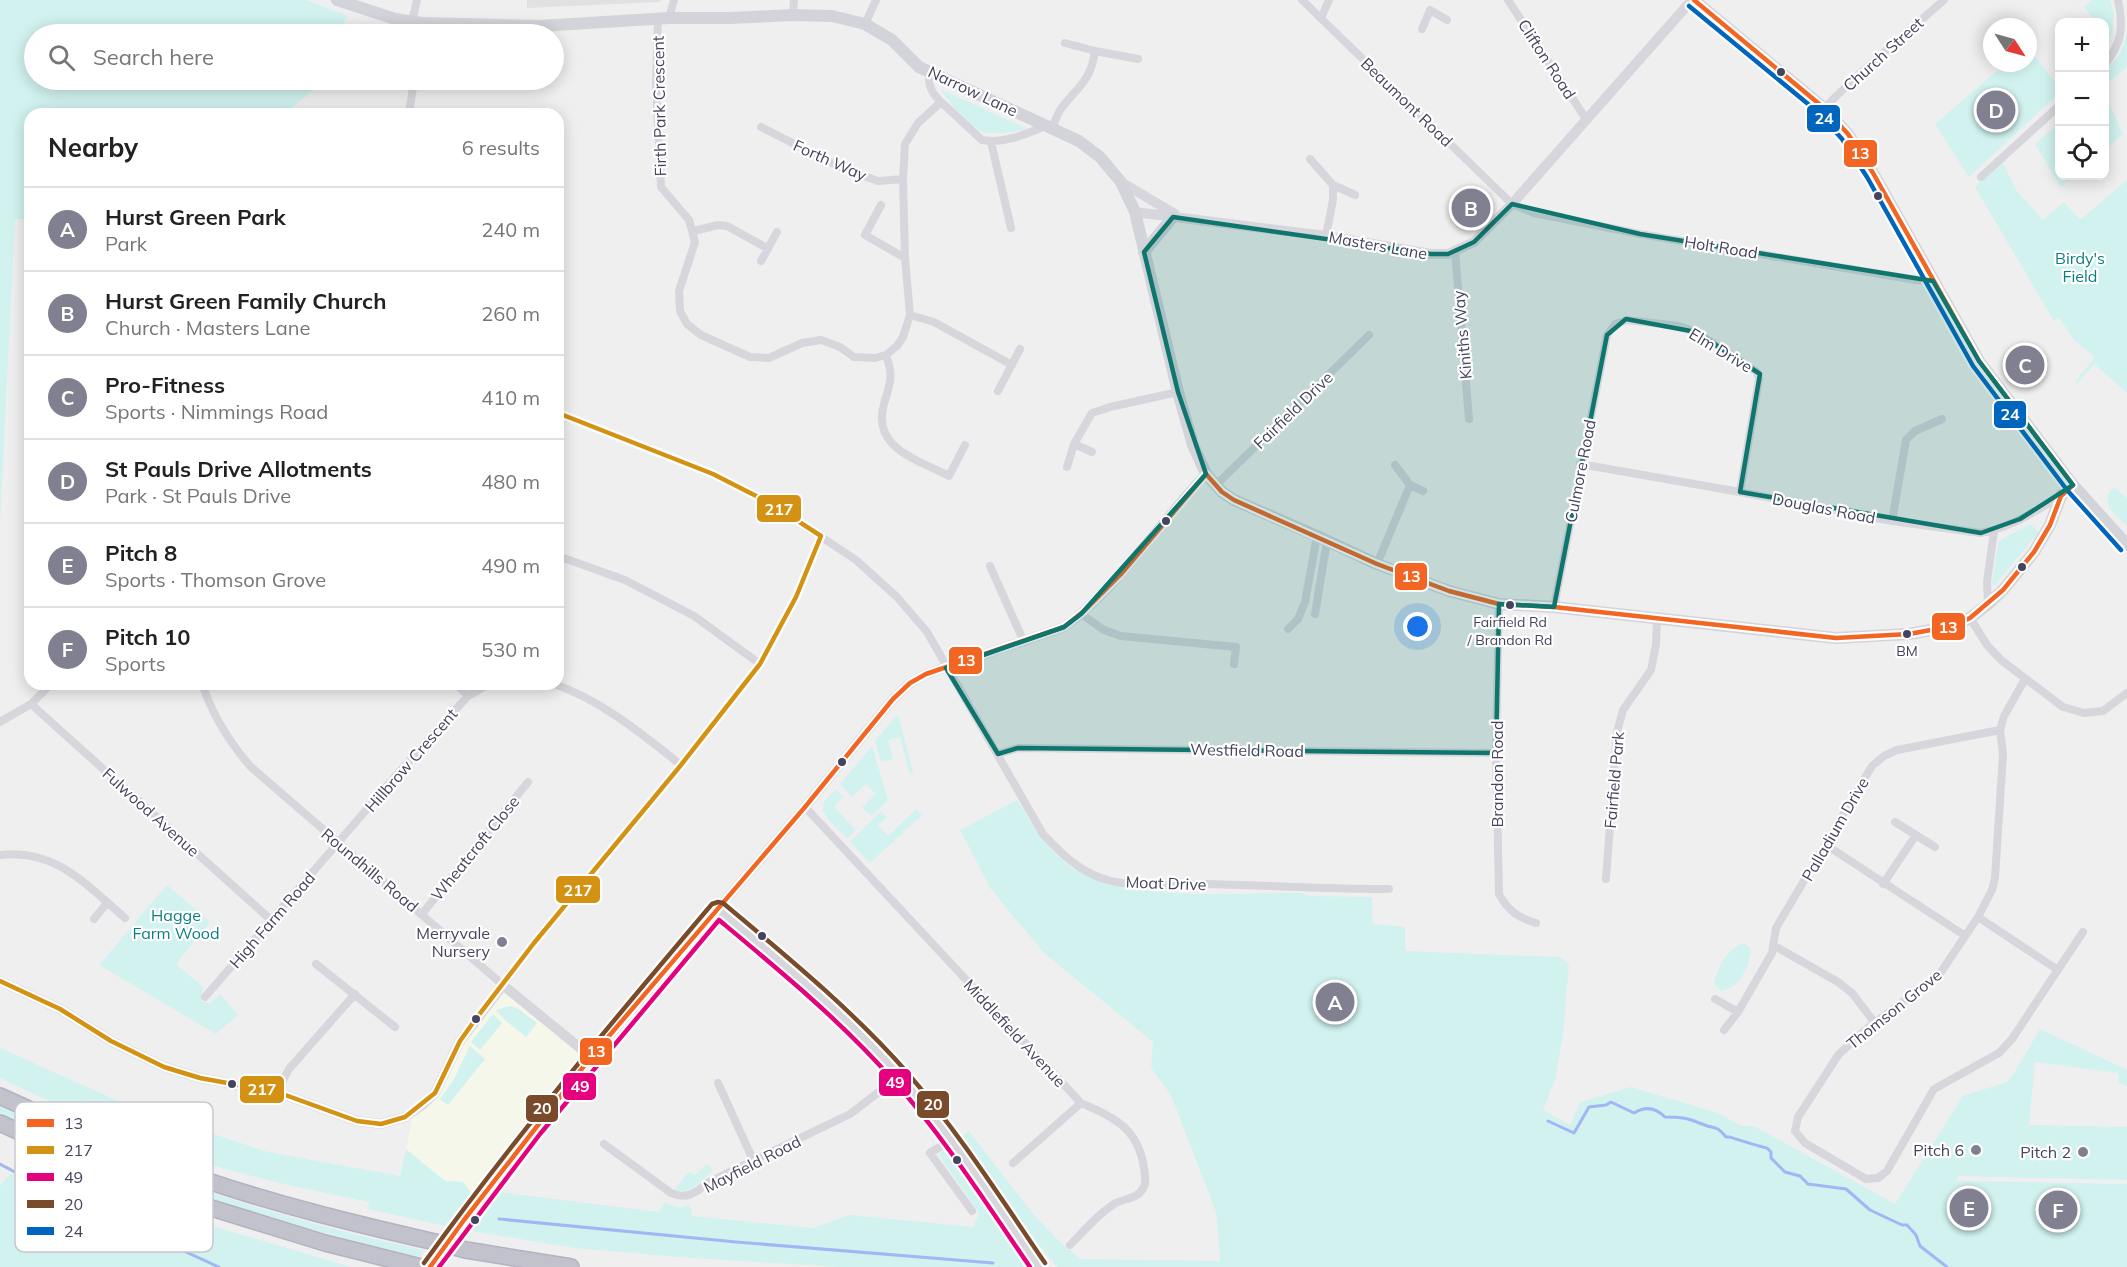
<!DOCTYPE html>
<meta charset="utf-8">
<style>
:root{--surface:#fff;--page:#f6f6f6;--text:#222;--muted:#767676;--line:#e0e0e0;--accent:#808091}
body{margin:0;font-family:Mulish,sans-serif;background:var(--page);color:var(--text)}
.controls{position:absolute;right:18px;top:18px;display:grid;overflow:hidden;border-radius:12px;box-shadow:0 3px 15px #0003}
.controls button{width:54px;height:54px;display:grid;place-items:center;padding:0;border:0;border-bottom:2px solid var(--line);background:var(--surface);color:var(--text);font:30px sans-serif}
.compass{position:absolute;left:1983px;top:18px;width:54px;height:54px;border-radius:50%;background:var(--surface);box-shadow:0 3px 15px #0003;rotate:126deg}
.you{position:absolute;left:1418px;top:627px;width:21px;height:21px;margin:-15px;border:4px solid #fff;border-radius:50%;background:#1a73e8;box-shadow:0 0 0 9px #1a73e833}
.badge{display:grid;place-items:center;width:39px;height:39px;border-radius:50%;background:var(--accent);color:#fff;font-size:20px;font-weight:700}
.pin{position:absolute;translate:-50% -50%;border:3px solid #fff;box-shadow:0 2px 6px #0006}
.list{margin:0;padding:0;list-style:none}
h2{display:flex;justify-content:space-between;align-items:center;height:78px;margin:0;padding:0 24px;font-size:26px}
h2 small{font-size:20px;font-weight:400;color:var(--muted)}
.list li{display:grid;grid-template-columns:39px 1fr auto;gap:18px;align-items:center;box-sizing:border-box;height:84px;padding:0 24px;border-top:2px solid var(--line)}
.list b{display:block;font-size:22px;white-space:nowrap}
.list p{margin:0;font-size:20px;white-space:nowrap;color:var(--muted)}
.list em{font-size:20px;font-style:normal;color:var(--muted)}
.icon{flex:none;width:33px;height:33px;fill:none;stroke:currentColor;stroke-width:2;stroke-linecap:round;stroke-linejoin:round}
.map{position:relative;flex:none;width:2127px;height:1267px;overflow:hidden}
.search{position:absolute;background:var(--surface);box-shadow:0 3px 15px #0003;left:24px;top:24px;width:540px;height:66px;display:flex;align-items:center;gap:15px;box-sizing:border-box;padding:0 21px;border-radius:33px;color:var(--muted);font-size:22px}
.panel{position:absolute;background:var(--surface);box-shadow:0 3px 15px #0003;left:24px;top:108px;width:540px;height:582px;border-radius:18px}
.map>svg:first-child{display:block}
.commercial{fill:#f4f7ea}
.education{fill:#e1e0e2}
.green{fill:#d1f2ef}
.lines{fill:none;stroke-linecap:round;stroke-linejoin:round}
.stream{stroke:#a1b6f4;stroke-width:3}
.motorway-casing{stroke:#b4b2c0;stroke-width:18}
.minor{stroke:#d6d6dc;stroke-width:8}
.tertiary{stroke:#d6d6dc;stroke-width:10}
.secondary{stroke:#d3d3da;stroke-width:12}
.motorway{stroke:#c2c2cd;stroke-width:15}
.motorway-bridge-casing{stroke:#b4b2c0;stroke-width:18;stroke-linecap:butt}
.motorway-bridge{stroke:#c2c2cd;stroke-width:15}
.bus-1-casing{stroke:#fff;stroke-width:9}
.bus-2-casing{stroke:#fff;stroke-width:9}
.bus-3-casing{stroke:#fff;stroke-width:9}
.bus-4-casing{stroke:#fff;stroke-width:9}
.bus-5-casing{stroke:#fff;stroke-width:9}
.bus-1{stroke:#f26522;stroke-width:4.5}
.bus-2{stroke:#d39213;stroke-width:4.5}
.bus-3{stroke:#e5007d;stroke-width:4.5}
.bus-4{stroke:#7a4b2a;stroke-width:4.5}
.bus-5{stroke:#0065bd;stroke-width:4.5}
.marked{fill:#0f766e;fill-opacity:0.2;stroke:#0f766e;stroke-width:4.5;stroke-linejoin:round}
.bus-dot{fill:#44445e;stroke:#fff;stroke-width:2}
.poi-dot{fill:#808091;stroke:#fff;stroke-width:2}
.labels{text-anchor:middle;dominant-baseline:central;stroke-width:4.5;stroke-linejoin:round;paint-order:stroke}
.bus-label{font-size:14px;fill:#44445e;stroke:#fff}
.street-label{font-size:16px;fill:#44445e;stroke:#fff}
.park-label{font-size:16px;fill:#0c7e82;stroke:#fff}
.poi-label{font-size:16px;fill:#44445e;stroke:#fff;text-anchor:end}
.key{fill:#fff;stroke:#c7c7cf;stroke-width:1.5}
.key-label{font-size:16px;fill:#44445e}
.line-badge{stroke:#fff;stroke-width:2}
.badge-label{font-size:16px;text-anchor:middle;font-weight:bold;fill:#fff}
</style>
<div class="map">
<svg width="2127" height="1267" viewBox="0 0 2127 1267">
<rect width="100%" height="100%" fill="#f0efef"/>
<path class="commercial" d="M503 985 591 1057 464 1220 434 1207 400 1176 411 1126V1113L422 1105 460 1041Z"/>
<path class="education" d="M527 0H661L660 2 527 8Z"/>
<path class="green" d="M0 0H306L348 16 337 34H34V80H322L316 88 285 114H30V219H15L0 525Z
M2092 0H2110L2114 15 2112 36 2105 32 2104 22H2097L2084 7Z
M2127 34V67L2106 84 2105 73 2120 54Z
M2028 47 2059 87V93L1969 177 1935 124 2006 63H2028Z
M940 89 1028 129C973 140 973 131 940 89Z
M2105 95 2123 134 2105 150H2104Z
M2059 123 2060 176H2074L2061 187 2035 144Z
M2003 163 2016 190 2043 220 2064 202 2080 220 2127 180V393L2094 364 2077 384 2075 382 2095 357 2075 341 2059 318 2054 321 1975 187Z
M2114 487 2127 498V526L2109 508 2107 495Z
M2030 524 2039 532 1994 586 1992 583 1998 543 2002 539Z
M896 716 899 717 913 772 910 774 900 737 888 740 893 759 881 762 875 741Z
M872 746 888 800 871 816 862 807 876 794 866 784 852 797 840 784Z
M836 789 843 797 834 807 856 830 847 838 828 819 823 811 824 802Z
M1017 800C1032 823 1045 846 1067 864 1115 904 1240 892 1301 893L1309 896 1372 897 1373 924 1405 927V951L1561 957 1569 965 1563 1035 1555 1080 1543 1110 1570 1125 1580 1102 1631 1087 1718 1113 1741 1126H1754L1895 1204 1963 1096 2007 1082 2016 1070 2040 1029 2127 1070V1086L2118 1083 2119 1073 2035 1062 2029 1125 2127 1127V1180L1958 1176 1957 1181 2127 1184V1267H1057L1037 1243 963 1136 969 1131 1033 1214 1062 1244 1081 1259 1220 1261 1216 1212 1171 1095 1151 1068 1153 1042 1043 952 991 889 960 830Z
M916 809 922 815 870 863 850 842 881 811 887 817 878 825 888 836Z
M167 885 210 922 176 964 203 987 202 1001 209 1004 220 994 238 1015 216 1034 99 965Z
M1740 944H1745L1751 949C1749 968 1740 988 1721 991L1714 984C1717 969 1725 952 1740 944Z
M510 1006 517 1008 537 1023 526 1037 505 1020 496 1010Z
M493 1014 502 1023 480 1050 471 1042Z
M470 1046 485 1059 448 1105 440 1099 453 1081Z
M0 1048 134 1108 268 1152 400 1176 406 1149 441 1178 446 1181 463 1182 471 1193 450 1227 368 1209 369 1202 279 1183 188 1159 82 1116 0 1078Z
M0 1106C42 1125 83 1144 126 1161 221 1200 322 1228 423 1250L420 1257C380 1249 340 1237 300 1226 197 1196 97 1159 0 1113Z
M950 1147C978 1186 1001 1228 1031 1267H837L678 1257 575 1248 472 1231 497 1192 658 1212 665 1202C672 1207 683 1209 690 1204L692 1216 813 1228 849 1215 973 1227 979 1213 939 1155 942 1151Z
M48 1162 199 1222 351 1267H0V1186L11 1173 35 1186Z
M707 1164 713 1170C701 1180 691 1196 674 1190L689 1172 695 1175Z"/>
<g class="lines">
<path class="stream" d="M1548 1121 1574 1133 1589 1107 1606 1105 1611 1102 1634 1113C1645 1106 1655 1107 1665 1117 1682 1117 1687 1118 1702 1124 1716 1130 1715 1124 1726 1137H1730C1732 1138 1765 1148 1767 1148L1771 1152V1158L1785 1172 1800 1176 1808 1184 1846 1189 1870 1210 1902 1225H1907L1916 1235 1920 1246 1947 1267
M0 1164 37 1184 219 1267
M499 1219 736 1242 993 1263"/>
<defs>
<path id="motorway" d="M0 1096C66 1126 133 1156 202 1179 278 1205 356 1224 435 1242
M0 1123 76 1158 192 1202 325 1243 421 1267
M466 1250 571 1267"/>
</defs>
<use href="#motorway" class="motorway-casing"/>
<path class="minor" d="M1302 0 1512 204 1534 213 1640 234 1916 280 1933 281
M1508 0 1586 119
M793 15 794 0
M669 18 674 0
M1321 18 1329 0
M658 19 656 83 661 187 689 220 695 242 679 291 680 311 687 324 701 335 750 357 769 358 802 343 821 340 840 347 854 357 875 358 886 355 897 346 903 337 910 315 905 258 903 179 905 144 918 123 941 102C931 92 928 86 929 72
M412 22 417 0
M865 24 876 0
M1422 29 1430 10 1447 20
M1065 43 1095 51 1138 59
M2104 66C2122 42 2124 29 2118 0
M941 102 982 140C1004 144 1027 134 1047 125
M1824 108 1856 77 1944 0
M409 114 414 80
M761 127 844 169 878 181 903 179
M1052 128C1055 122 1057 115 1060 110 1077 87 1091 82 1095 51
M991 142 1011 228
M1310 159 1333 185V200L1326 236
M1981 177 2060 105
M1333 185 1355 195
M881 205 865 235 905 258
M694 231 718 225 727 226 767 248
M1455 251 1469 419
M761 261 777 232
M910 315 934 322 1012 365
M886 355C894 377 890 383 884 404 871 448 918 460 949 476L965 445
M998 391 1020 349
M558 413 713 474 743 489 770 503 856 560 897 597 927 632 1043 834C1060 852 1076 869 1101 878 1133 889 1167 884 1201 884 1264 885 1326 889 1389 889
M1074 444 1092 452
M1580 464 1740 492 1892 521 1981 533C2010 528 2035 511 2060 497
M1395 465 1410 485 1423 491
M1067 467 1074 444 1092 413 1110 407 1178 392
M1216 485 1369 335
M1892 521 1906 440 1915 431 1942 419
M558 556 625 580 694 616 760 664
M1377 564 1410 485
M990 566 1024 642
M1499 604 1496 753 1499 894C1508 911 1519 918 1536 923
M1988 604 1987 582 1994 531
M1554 607 1607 335 1615 324 1627 320 1679 326 1696 332 1757 372 1759 379 1740 492
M1081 614 1104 630 1121 636 1236 647 1234 664
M1315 614 1327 541
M1970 618 1987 645 2001 660 2063 707 2084 713 2103 711 2127 693
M1288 629 1298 619 1305 602 1317 536
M2025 679 2004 716 2000 730 2003 754 1995 878 1992 890 1978 917 1939 975 1869 1027 1839 1054 1798 1117 1795 1131 1805 1143 1866 1179 1878 1178 1887 1171 1934 1089 1999 1053 2012 1039 2083 932
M202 684C213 716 229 742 251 767L503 985 534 943 681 765 760 664 796 597 821 536
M456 684 468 696
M554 684C601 700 642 734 681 765
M31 704 271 920
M0 722 31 704 51 684
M998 754 1018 748 1496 753
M805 807 1081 1103C1115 1118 1138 1128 1144 1168 1145 1175 1147 1184 1142 1190 1137 1199 1122 1199 1114 1204 1097 1215 1084 1231 1070 1245
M1895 822 1935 847
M1826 845 1964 935
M0 855C56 848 86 885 125 918
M1606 879 1617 732 1623 710 1651 670 1656 644 1657 619
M1883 884 1916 835
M422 914 528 782
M1978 917 2058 970
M94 919 107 903
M1773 945 1838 982 1852 993 1875 1023
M316 964 395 1027
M205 997 392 780 468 696 489 684
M1715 999 1738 1012 1724 1030
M1738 1012 1772 953 1776 928 1872 766 1884 756 1897 750 2000 730
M718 1083 754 1162
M277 1092 289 1069 355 994
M951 1140 930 1153 972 1211
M604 1144 671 1193C686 1200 696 1193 707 1183L850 1114 900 1076
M1013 1163 1081 1103"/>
<path class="tertiary" d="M1121 182 1175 214
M1135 212 1326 236 1431 254H1448L1474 242 1512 204 1692 0
M718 909C781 962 845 1014 899 1075 952 1135 994 1202 1039 1267
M0 981 60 1009 111 1041 164 1067 200 1078 277 1092 357 1121 381 1124 405 1117 422 1105 435 1093 460 1041 503 985 591 1057
M430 1267 464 1220 591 1057 805 807 893 699 910 683 926 674 1064 627C1120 586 1158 524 1206 474"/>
<path class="secondary" d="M337 0 395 19 422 23 539 26 669 18H730L793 15 832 16 865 24 892 40 919 67 1079 141 1100 157 1121 182 1135 212 1178 392 1193 445 1206 474 1222 492 1234 500 1317 536 1377 564 1449 591 1499 604 1554 607 1836 638 1909 634 1953 626 1970 618 1988 604 2003 590 2034 552 2050 525 2061 496 2073 485
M1694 0 1824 108 1848 134 1873 173 1979 361 2073 485 2127 545
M1144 252 1173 217"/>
<use href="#motorway" class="motorway"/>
<defs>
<path id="motorway-bridge" d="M435 1242 466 1250"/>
</defs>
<use href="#motorway-bridge" class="motorway-bridge-casing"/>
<use href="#motorway-bridge" class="motorway-bridge"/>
<defs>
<path id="bus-1" d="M430 1267 464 1220 591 1057 805 807 893 699 910 683 926 674 1064 627 1084 611 1121 574 1206 474 1222 492 1234 500 1377 564 1449 591 1499 604 1554 607 1836 638 1909 634 1953 626 1970 618 2003 590 2034 552 2050 525 2061 496 2073 485 1979 361 1873 173 1848 134 1824 108 1694 0"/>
<path id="bus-2" d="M0 981 60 1009 111 1041 164 1067 200 1078 277 1092 357 1121 381 1124 405 1117 435 1093 460 1041 475 1020 534 943 681 765 760 664 796 597 821 536 770 503 713 474 558 413"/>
<path id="bus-3" d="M439 1267 540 1134 719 920C779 970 841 1021 893 1080 944 1137 986 1203 1030 1267"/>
<path id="bus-4" d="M424 1263C514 1138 613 1021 712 904L718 902 723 903C786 956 850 1008 905 1070 957 1130 1000 1197 1045 1263"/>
<path id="bus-5" d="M1689 6 1819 113 1842 139 1867 177 1973 366 2067 490 2121 550"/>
</defs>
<use href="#bus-1" class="bus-1-casing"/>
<use href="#bus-2" class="bus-2-casing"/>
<use href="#bus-3" class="bus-3-casing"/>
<use href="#bus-4" class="bus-4-casing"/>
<use href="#bus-5" class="bus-5-casing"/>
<use href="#bus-1" class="bus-1"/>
<use href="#bus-2" class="bus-2"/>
<use href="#bus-3" class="bus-3"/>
<use href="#bus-4" class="bus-4"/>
<use href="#bus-5" class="bus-5"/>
</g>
<path class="marked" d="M1512 204 1640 234 1933 281 1979 361 2073 485 2020 519 1981 533 1740 492 1760 374 1696 332 1626 319 1607 335 1554 607 1499 604 1496 753 1018 748 998 754 946 668 1064 627 1081 614 1206 474 1178 392 1144 252 1173 217 1431 254H1448L1474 242Z"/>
<g class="bus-dot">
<circle cx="1781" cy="72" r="5"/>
<circle cx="1878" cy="196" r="5"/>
<circle cx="1166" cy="521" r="5"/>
<circle cx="2022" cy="567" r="5"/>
<circle cx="1510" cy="605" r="5"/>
<circle cx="1907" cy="634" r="5"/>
<circle cx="842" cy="762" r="5"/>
<circle cx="762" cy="936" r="5"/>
<circle cx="476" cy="1019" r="5"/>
<circle cx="232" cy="1084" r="5"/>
<circle cx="957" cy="1160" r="5"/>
<circle cx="475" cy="1220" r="5"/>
</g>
<g class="poi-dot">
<circle cx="502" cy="942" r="6"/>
<circle cx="1976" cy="1150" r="6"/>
<circle cx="2083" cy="1152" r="6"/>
</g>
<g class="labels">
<g class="bus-label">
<text x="1510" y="622">Fairfield Rd<tspan x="1510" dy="18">/ Brandon Rd</tspan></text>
<text x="1907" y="651">BM</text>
</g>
<g class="street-label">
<text transform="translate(1883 54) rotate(-42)">Church Street</text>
<text transform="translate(1547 59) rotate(57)">Clifton Road</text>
<text transform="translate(973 91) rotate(25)">Narrow Lane</text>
<text transform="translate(1407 102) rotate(44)">Beaumont Road</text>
<text transform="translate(659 106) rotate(-91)">Firth Park Crescent</text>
<text transform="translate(830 160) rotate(24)">Forth Way</text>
<text transform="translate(1378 245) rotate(10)">Masters Lane</text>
<text transform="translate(1721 247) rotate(9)">Holt Road</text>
<text transform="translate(1462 335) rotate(-95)">Kiniths Way</text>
<text transform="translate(1721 350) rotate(31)">Elm Drive</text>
<text transform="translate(1293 410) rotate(-44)">Fairfield Drive</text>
<text transform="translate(1580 471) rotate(-79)">Culmore Road</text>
<text transform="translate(1824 508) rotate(11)">Douglas Road</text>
<text transform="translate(1247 750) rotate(1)">Westfield Road</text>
<text transform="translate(411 760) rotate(-49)">Hillbrow Crescent</text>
<text transform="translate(1497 774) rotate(-90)">Brandon Road</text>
<text transform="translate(1614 780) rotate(-85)">Fairfield Park</text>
<text transform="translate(151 812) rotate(42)">Fulwood Avenue</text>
<text transform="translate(1835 829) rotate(-60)">Palladium Drive</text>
<text transform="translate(475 848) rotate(-51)">Wheatcroft Close</text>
<text transform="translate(370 870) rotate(40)">Roundhills Road</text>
<text transform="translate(1166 883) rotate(2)">Moat Drive</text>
<text transform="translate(272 920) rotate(-49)">High Farm Road</text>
<text transform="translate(1894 1009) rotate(-39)">Thomson Grove</text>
<text transform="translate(1015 1033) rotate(47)">Middlefield Avenue</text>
<text transform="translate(752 1164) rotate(-27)">Mayfield Road</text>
</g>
<g class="park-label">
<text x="2080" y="258">Birdy's<tspan x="2080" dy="18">Field</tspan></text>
<text x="176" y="915">Hagge<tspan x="176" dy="18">Farm Wood</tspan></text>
</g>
<g class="poi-label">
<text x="490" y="933">Merryvale<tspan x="490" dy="18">Nursery</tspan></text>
<text x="1964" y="1150">Pitch 6</text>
<text x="2071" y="1152">Pitch 2</text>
</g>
</g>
<rect x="15" y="1102" width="198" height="150" rx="9" class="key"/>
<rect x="27" y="1119" width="27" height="8" fill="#f26522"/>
<rect x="27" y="1146" width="27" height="8" fill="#d39213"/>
<rect x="27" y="1173" width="27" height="8" fill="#e5007d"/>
<rect x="27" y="1200" width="27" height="8" fill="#7a4b2a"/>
<rect x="27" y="1227" width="27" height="8" fill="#0065bd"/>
<g class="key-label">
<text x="64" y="1129">13</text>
<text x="64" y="1156">217</text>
<text x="64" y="1183">49</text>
<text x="64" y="1210">20</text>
<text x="64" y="1237">24</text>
</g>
<g class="line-badge">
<rect x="1806" y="104" width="35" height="29" rx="6" fill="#0065bd"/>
<rect x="1843" y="139" width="35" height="29" rx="6" fill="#f26522"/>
<rect x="1993" y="400" width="34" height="29" rx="6" fill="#0065bd"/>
<rect x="756" y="494" width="46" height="29" rx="6" fill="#d39213"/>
<rect x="1394" y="562" width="34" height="29" rx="6" fill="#f26522"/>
<rect x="1931" y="612" width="35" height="29" rx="6" fill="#f26522"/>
<rect x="948" y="646" width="35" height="29" rx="6" fill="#f26522"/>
<rect x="555" y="875" width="46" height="29" rx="6" fill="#d39213"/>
<rect x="579" y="1037" width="34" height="29" rx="6" fill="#f26522"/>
<rect x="878" y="1068" width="34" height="29" rx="6" fill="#e5007d"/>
<rect x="562" y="1072" width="35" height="29" rx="6" fill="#e5007d"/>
<rect x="239" y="1075" width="46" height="29" rx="6" fill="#d39213"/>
<rect x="916" y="1090" width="34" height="29" rx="6" fill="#7a4b2a"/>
<rect x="525" y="1094" width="34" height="29" rx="6" fill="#7a4b2a"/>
</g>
<g class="badge-label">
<text x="1824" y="124">24</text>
<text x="1860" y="159">13</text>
<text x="2010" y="420">24</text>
<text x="779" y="515">217</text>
<text x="1411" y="582">13</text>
<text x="1948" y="633">13</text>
<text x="966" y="666">13</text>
<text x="578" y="896">217</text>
<text x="596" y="1057">13</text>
<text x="895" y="1088">49</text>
<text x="580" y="1092">49</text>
<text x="262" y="1095">217</text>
<text x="933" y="1110">20</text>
<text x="542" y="1114">20</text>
</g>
</svg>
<div class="controls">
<button>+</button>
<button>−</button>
<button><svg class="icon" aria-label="locate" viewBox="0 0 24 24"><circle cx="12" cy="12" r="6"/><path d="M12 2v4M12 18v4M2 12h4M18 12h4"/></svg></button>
</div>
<svg class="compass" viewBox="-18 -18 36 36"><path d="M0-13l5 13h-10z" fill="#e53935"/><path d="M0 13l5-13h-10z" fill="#767676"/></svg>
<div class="you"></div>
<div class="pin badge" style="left:1335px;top:1002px">A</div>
<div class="pin badge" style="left:1471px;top:208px">B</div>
<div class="pin badge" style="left:2025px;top:365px">C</div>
<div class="pin badge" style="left:1996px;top:110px">D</div>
<div class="pin badge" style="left:1969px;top:1208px">E</div>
<div class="pin badge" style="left:2058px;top:1210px">F</div>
<div class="search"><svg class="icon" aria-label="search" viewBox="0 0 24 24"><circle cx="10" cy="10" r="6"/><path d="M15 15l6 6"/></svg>Search here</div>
<section class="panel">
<h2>Nearby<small>6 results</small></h2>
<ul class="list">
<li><span class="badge">A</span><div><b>Hurst Green Park</b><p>Park</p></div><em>240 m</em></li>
<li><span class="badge">B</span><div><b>Hurst Green Family Church</b><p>Church · Masters Lane</p></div><em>260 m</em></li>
<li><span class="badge">C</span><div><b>Pro-Fitness</b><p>Sports · Nimmings Road</p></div><em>410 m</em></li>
<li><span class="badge">D</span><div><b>St Pauls Drive Allotments</b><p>Park · St Pauls Drive</p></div><em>480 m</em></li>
<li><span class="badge">E</span><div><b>Pitch 8</b><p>Sports · Thomson Grove</p></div><em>490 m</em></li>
<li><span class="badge">F</span><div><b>Pitch 10</b><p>Sports</p></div><em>530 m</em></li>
</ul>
</section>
</div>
